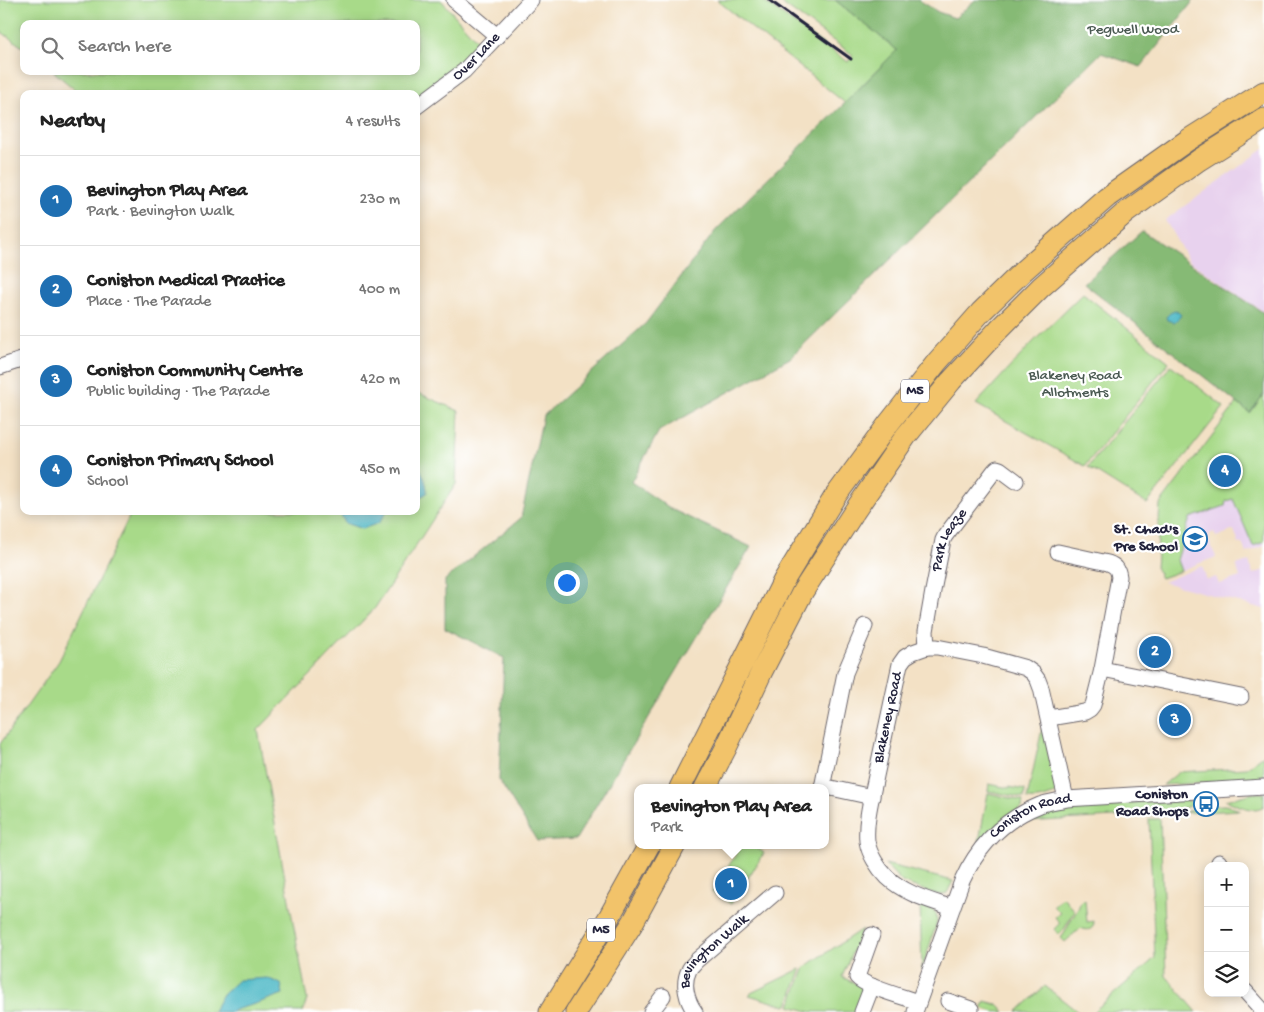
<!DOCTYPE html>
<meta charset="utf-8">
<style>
:root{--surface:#fff;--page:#f2f2f2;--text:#222;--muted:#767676;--line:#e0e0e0;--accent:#1f6fb2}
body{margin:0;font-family:"Gochi Hand",sans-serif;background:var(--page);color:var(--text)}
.controls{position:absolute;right:15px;bottom:15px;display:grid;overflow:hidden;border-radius:10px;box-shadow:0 2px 12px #0003}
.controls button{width:45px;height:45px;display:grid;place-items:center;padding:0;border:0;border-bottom:1px solid var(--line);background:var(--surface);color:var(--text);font:25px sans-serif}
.you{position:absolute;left:566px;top:582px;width:18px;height:18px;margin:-12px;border:4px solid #fff;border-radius:50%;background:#1a73e8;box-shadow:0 0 0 8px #1a73e833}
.badge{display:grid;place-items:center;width:32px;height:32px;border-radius:50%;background:var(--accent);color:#fff;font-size:16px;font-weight:700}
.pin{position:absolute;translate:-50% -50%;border:2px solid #fff;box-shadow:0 1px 5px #0006}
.popup{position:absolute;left:634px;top:784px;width:195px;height:65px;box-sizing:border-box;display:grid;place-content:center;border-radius:10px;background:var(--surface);filter:drop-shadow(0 1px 4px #0005);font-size:16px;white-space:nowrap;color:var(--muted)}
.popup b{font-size:19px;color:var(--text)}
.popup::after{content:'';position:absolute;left:50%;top:100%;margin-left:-10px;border:10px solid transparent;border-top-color:var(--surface)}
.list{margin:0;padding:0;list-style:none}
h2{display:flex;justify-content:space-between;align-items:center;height:65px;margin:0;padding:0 20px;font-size:21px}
h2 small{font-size:16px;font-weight:400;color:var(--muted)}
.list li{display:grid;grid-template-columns:32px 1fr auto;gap:15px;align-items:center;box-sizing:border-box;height:90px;padding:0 20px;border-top:1px solid var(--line)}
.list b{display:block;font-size:19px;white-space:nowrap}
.list p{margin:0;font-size:16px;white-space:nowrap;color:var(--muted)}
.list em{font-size:16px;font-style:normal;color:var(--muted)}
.icon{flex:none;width:28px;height:28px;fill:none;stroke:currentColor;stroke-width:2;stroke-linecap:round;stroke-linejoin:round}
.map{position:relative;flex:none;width:1264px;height:1012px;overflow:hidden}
.search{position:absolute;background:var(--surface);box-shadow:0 2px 12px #0003;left:20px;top:20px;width:400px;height:55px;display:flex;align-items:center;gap:12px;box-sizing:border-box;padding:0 18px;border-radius:10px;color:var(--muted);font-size:19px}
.panel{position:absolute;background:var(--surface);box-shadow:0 2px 12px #0003;left:20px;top:90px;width:400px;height:425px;border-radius:10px}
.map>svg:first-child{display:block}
.built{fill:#e8d2ee}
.green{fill:#a8da89;stroke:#657e62}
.forest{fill:#86ba75;stroke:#546e58}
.water{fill:#4bb8c6;stroke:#366d80}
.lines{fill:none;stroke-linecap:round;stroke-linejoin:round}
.minor-casing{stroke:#6b656b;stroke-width:17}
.highway-casing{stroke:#6b656b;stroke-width:23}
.minor{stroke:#fff;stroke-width:15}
.highway{stroke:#f2c36a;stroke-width:21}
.rail{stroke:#22223b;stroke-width:3}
.labels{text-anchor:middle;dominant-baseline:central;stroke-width:4.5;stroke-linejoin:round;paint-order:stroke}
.shield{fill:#fff;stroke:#646476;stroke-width:1}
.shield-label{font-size:14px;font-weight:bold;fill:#22223b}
.park-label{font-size:15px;fill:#4a5952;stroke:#fff}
.street-label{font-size:15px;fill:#22223b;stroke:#fff}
.poi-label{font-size:15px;font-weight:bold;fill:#22223b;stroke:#fff;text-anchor:end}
</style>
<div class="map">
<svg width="1264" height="1012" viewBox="0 0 1264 1012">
<rect width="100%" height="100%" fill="#fff"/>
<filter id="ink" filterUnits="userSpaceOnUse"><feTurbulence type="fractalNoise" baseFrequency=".02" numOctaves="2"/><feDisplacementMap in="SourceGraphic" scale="10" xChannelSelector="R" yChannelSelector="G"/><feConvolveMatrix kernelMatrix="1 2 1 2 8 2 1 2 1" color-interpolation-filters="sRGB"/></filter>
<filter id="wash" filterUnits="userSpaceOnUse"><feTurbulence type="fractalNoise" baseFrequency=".0096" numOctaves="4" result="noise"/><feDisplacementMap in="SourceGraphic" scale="20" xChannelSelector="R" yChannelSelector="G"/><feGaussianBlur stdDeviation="1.12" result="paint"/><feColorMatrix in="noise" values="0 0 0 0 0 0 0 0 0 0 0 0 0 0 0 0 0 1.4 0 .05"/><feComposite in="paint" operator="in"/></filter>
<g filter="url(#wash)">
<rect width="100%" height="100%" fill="#f3e1c5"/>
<path class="built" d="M1264 149V312L1188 260 1165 220Z
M1264 394V546L1246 553 1242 543 1239 544 1234 530 1216 537 1214 532 1209 534 1210 537 1208 538 1216 557 1161 578 1156 569 1160 504 1237 403 1250 413Z
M1249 561 1253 574 1264 570V609L1163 582 1202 566 1207 580 1216 577 1219 584 1240 577 1236 565Z"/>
<path class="green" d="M0 0H441L480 44 436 85 416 101V94H80L53 71H416V24H24V48L0 31Z
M717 0H762L848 62 853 55 777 0H835L897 50 845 103Z
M1083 293 1169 362 1085 466 976 404 1034 341Z
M1171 365 1224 407 1147 504 1088 467Z
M416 392 459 411 456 484 375 608 258 730 307 999 303 1012H0V744L59 661 132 511H416Z
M1264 394V542L1253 546 1233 499 1226 501 1225 506 1190 518 1177 560 1181 571 1161 578 1156 569 1160 504 1237 403 1250 413Z
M1043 724 1058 791C1050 798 1037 800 1027 799Z
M1264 755V780L1163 785 1179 772 1246 768Z
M989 784 1009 788V787L1025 790 1024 798 988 791Z
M988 793 1023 801 1022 808 979 841Z
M1254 793H1264V806C1252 814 1236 804 1225 800Z
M1170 800 1198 802V803L1167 814 1025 822 1044 811 1057 807Z
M1225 805 1240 810 1182 813 1204 806Z
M1149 819H1160L1166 976 1197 1012H1093L1155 958Z
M742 845H753L764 853 731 904 712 892Z
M885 864 953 881 947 893 942 895 934 894 902 882Z
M1063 897 1075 911C1068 919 1067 928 1059 935L1054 929 1060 923 1055 917 1060 913 1053 906Z
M1082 900H1085L1087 922 1094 921C1094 931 1087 931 1080 928L1065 942 1061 938C1066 932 1068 926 1071 920 1075 913 1079 910 1080 902Z
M920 904 932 909 936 913 937 922 922 970Z
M862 929 842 977 865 988 856 1012H812L790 1006 805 967Z
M800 969 801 971 788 1005 786 1006 749 995 751 993Z
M1045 986 1078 1012H1017Z
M985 1001 999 1005 1005 1012H995L982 1008Z"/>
<path class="forest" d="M835 0H919L938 12 955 18 975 0H1194L1141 67 1101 53 790 358 659 431 631 482 673 510 751 547 576 839 537 841 499 780 504 658 445 628V580L521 518 543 416 646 323 716 230 845 103 897 50Z
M1142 231 1264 313V394L1250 413 1084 283Z"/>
<path class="water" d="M1175 311 1178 312 1181 315 1178 319 1174 322 1167 320 1166 317 1170 313Z
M416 463C422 470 427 483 427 493L417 499Z
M339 511H387L379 523 362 529 345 523Z
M267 978 281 984 283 994 255 1004 234 1010 232 1012H213L223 994 238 980Z"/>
</g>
<g filter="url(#ink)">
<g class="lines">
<defs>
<g id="minor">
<path d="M454 0 497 36"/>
<path id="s1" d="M416 107 464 71 531 0"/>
<path d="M0 367 24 359"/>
<path id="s2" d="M927 647 926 631 933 591 943 540 945 536 995 470 997 468 1000 469 1016 481"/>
<path d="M1102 669 1241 697"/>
<path d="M1049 718 1085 712 1090 709 1093 705 1102 669 1119 577C1118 569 1116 566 1108 563L1058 552"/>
<path d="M822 786 872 797"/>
<path d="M822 788 845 673 865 626"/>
<path d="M1219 862V866"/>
<path id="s3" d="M952 908C929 900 905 894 887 877 878 868 869 854 867 841 865 821 872 796 876 776 884 739 892 701 900 664L905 657 913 652 927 647H937L983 656 1026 668 1033 673 1038 680 1041 688 1066 799"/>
<path d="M872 935 857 977C865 987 904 997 918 1002"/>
<path d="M1245 991 1264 1012"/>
<path d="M948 1001 971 1009"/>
<path d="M651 1012 663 996"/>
<path id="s4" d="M695 1012C687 1001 682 984 689 970 690 967 694 964 696 961L775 893"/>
<path d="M862 1012 872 986"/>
<path id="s5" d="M915 1012 962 881C978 846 1004 819 1040 805 1048 802 1058 801 1066 799L1264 787"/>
</g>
<path id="highway" d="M680 788 784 580 834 498 889 423 937 362 981 312 1024 270 1107 197 1188 140 1264 92
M705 788 726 748 762 671 803 591 854 512 906 436 951 381 999 329 1041 287 1124 214 1199 160 1264 119
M550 1012 608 919 649 845
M576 1012 632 924 675 845"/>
</defs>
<use href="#minor" class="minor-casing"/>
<use href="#highway" class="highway-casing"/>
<use href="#minor" class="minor"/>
<use href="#highway" class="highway"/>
<path class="rail" d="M769 0 851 59"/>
</g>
</g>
<defs>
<symbol id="school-ring" viewBox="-11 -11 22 22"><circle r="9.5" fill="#fff" stroke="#1f6fb2" stroke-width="1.5"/><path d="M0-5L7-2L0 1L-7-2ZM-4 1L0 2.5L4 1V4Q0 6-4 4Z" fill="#1f6fb2"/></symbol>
<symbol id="bus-ring" viewBox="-11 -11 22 22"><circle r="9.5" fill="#fff" stroke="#1f6fb2" stroke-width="1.5"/><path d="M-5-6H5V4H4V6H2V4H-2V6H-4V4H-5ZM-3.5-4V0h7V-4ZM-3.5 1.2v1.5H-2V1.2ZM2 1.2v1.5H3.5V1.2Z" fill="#1f6fb2"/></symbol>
</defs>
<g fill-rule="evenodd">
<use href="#school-ring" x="1181" y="525" width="28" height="28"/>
<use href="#bus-ring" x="1192" y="790" width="28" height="28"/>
</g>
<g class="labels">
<g class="shield">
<rect x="901" y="379.5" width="28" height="23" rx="4"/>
<rect x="587" y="918.5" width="28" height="23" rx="4"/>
</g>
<g class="shield-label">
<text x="915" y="391">M5</text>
<text x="601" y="930">M5</text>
</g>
<g class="park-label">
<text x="1133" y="30">Pegwell Wood</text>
<text x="1075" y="376">Blakeney Road<tspan x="1075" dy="17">Allotments</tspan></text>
</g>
<g class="street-label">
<text stroke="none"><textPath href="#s1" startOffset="79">Over Lane</textPath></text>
<text stroke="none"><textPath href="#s2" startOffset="111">Park Leaze</textPath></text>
<text stroke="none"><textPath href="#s3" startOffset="240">Blakeney Road</textPath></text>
<text stroke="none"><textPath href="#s5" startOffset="238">Coniston Road</textPath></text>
<text stroke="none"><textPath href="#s4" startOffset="74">Bevington Walk</textPath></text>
</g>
<g class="poi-label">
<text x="1178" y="530">St. Chad's<tspan x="1178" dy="17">Pre School</tspan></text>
<text x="1188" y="795">Coniston<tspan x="1188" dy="17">Road Shops</tspan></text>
</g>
</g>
</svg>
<div class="controls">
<button>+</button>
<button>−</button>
<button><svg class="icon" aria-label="layers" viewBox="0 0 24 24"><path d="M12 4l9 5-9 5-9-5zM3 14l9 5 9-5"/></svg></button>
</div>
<div class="you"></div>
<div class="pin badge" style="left:731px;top:884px">1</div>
<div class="popup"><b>Bevington Play Area</b>Park</div>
<div class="pin badge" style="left:1155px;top:652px">2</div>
<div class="pin badge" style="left:1175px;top:720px">3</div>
<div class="pin badge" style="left:1225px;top:471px">4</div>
<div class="search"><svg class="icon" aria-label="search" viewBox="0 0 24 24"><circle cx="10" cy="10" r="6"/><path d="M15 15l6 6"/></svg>Search here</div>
<section class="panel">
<h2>Nearby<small>4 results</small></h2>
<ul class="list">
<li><span class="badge">1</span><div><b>Bevington Play Area</b><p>Park · Bevington Walk</p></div><em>230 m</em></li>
<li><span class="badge">2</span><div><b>Coniston Medical Practice</b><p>Place · The Parade</p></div><em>400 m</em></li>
<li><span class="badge">3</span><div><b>Coniston Community Centre</b><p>Public building · The Parade</p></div><em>420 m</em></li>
<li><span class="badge">4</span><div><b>Coniston Primary School</b><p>School</p></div><em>450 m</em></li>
</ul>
</section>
</div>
